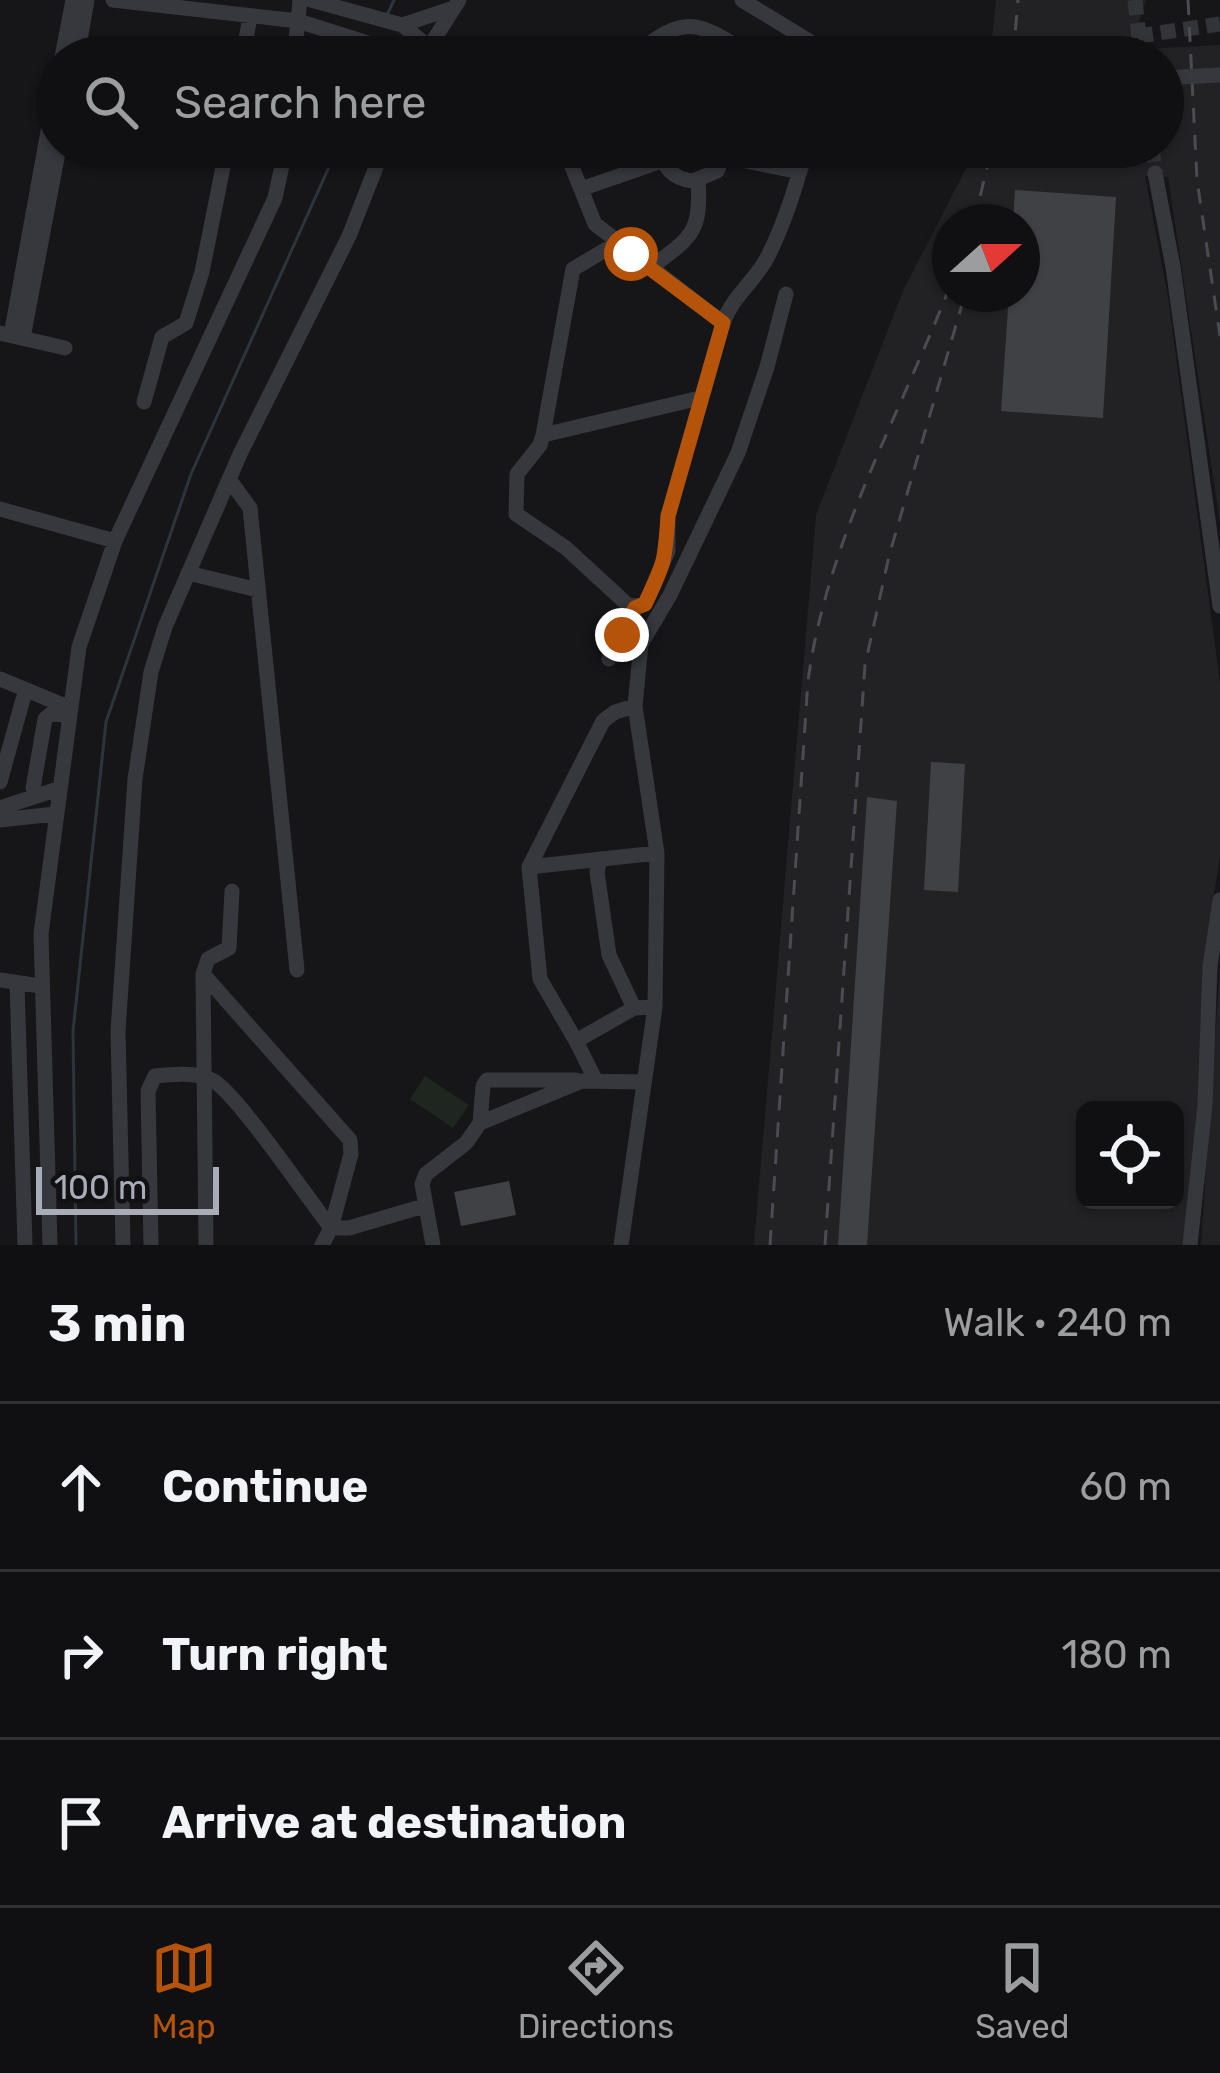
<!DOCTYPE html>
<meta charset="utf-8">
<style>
:root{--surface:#101012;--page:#19191b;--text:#f1f3f6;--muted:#9c9d9f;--line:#303032;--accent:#b45309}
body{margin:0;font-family:Rubik,sans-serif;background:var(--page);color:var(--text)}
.controls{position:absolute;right:36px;bottom:36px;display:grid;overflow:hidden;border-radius:18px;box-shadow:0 3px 9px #0004}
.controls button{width:108px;height:108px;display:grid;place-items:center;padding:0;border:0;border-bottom:3px solid var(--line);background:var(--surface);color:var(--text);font:60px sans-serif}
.compass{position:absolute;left:932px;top:204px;width:108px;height:108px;border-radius:50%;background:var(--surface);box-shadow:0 3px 9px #0004;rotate:69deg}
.scale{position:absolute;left:36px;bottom:30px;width:183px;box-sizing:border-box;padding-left:12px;border:6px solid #a8adb8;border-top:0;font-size:33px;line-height:42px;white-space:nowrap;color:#a8adb8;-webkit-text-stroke:9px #111113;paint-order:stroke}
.stop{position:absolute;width:36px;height:36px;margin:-27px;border:9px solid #b45309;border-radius:50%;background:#fff}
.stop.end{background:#b45309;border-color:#fff;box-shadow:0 3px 12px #0008}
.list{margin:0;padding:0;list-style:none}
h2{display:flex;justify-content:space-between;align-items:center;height:156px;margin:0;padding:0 48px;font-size:51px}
h2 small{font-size:39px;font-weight:400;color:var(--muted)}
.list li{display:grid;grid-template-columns:78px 1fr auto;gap:36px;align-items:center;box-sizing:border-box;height:168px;padding:0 48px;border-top:3px solid var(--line)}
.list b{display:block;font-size:45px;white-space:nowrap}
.list em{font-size:39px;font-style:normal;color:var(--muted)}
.icon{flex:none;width:66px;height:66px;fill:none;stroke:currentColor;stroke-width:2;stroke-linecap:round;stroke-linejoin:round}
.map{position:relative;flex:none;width:1220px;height:1245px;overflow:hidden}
.search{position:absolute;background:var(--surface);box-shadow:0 3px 9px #0004;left:36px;right:36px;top:36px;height:132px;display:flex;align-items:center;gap:30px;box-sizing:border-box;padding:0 42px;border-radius:66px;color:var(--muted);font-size:45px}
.sheet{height:660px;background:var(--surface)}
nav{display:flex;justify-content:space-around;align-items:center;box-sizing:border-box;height:168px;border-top:3px solid var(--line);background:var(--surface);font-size:33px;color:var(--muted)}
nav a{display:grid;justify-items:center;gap:6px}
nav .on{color:var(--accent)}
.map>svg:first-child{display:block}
.built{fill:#222225;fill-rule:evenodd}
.green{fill:#1e261f}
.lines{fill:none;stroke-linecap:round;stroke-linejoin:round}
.stream{stroke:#2c353c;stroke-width:3}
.building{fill:#404145}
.minor-tunnel{stroke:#333438;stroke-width:15;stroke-dasharray:15 8;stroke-linecap:butt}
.minor{stroke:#37383d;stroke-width:15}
.rail{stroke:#4a4c52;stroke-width:3;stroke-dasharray:15 12;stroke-linecap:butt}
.minor-bridge{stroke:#37383d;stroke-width:15}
.route{stroke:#b45309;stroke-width:15}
</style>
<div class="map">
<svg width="1220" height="1245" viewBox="0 0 1220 1245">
<rect width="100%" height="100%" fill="#161618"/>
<path class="built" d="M996 0H1146L1130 50 1220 45V523L1168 177 1145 176 1168 297 1220 682V856L1205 951 1199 1131 1183 1245H754L816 515 903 291 977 147H1163V57H990ZM950 222H1022V294H950ZM1085 1110H1175V1200H1085Z
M1220 966V1245H1201Z"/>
<path class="green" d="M425 1076 469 1105 453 1128 410 1099Z"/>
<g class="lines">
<path class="stream" d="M387 15 394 0
M76 1245 73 1031 106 722 191 474 338 147"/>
</g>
<path class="building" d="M1015 190 1116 197 1103 418 1001 411 1009 294H1022V222H1013Z
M931 762 965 764 958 892 924 890Z
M867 797 897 801 867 1245H838Z
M509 1181 516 1215 461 1226 454 1192Z"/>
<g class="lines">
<path class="minor-tunnel" d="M1135 0 1141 57
M1138 36 1220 24
M1152 147 1155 173"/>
<path class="minor" d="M113 0 298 21 294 57
M300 0 298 21 412 57
M311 0 402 25 429 47
M742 0 835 57
M402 25 450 9
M62 57 73 0
M77 57 87 0
M243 57 250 16
M423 57 459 0
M633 57C687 10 699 23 754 57
M564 147 595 224 723 323C732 297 754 282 767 258 785 223 796 185 807 147
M659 147C662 167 673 179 693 181L717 171 727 147
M726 157 800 172
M1155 173 1173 267 1220 606
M581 189 662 161
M617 243 573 269 543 435 540 445 517 474 516 514 566 548 629 606 645 604 668 551V516L723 323
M650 268C690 238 702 234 698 180
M0 333 65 348
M11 335 57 82
M23 338 59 147
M144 402 162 337 186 323 202 272 227 147
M543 435 700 398
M229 479 250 508 297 970
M0 509 115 541
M188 573 258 590
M609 659 635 608
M0 679 70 708
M635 706 615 712 603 721 529 867 540 979 576 1041 634 1008 655 1007
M0 782 23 699
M33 788 45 719 52 713 69 716
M0 808 58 789
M0 820 55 814
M600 859 597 872 609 955 634 1008
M529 867 657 853
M203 974 208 959 229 948 232 891
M0 980 40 986
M17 983 25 1245
M576 1041 596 1081
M480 1123 483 1086 487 1080H576
M50 1245 41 934 79 647 115 541 275 198 286 147
M123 1245 118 1031 135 779 151 672 165 627 240 454 349 236 384 147
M151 1245 148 1091 155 1076C173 1074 196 1072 212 1080 236 1092 309 1200 331 1228L322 1245
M206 1245 203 974 350 1140 351 1154 331 1228H349L424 1206
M433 1245 422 1184 426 1174 466 1143 480 1123 582 1081 643 1082
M621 1245 655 1007 657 853 635 706 641 644 670 595 738 453 767 367 786 294
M1190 1245 1205 1105 1210 966 1220 900"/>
<path class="rail" d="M1188 0 1197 180 1220 336
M1013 57 1018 0
M974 222 992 147
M770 1245 808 681C827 540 899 417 950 286
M825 1245 865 665 889 556 965 294"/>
<path class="minor-bridge" d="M1163 78 1220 75"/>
</g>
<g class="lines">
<path class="route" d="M622 635 635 608 645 604C665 562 665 561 668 516L723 323 631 254"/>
</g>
</svg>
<div class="controls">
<button><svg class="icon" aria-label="locate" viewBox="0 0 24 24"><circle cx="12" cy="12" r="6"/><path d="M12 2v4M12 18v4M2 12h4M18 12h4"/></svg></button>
</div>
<svg class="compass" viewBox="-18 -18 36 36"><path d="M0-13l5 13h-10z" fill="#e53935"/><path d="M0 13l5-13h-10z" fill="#9c9d9f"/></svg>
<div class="scale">100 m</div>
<div class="stop" style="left:631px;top:254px"></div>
<div class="stop end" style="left:622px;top:635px"></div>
<div class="search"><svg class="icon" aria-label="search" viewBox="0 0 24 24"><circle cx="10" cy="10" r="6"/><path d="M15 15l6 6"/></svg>Search here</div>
</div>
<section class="sheet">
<h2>3 min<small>Walk · 240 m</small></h2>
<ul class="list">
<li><svg class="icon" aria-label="ahead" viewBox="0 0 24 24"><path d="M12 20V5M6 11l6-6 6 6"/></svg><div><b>Continue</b></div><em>60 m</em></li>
<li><svg class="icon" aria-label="right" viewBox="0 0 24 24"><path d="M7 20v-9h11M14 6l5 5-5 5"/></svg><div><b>Turn right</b></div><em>180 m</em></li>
<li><svg class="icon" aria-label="arrive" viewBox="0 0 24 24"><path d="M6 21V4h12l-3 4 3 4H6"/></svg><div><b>Arrive at destination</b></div></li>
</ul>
</section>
<nav>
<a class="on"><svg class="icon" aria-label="map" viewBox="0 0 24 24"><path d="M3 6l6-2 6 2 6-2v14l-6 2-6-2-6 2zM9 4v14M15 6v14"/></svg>Map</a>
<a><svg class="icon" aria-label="directions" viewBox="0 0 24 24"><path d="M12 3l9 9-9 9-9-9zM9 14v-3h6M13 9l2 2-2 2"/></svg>Directions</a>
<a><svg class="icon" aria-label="saved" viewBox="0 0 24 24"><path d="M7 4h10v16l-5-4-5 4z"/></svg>Saved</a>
</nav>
